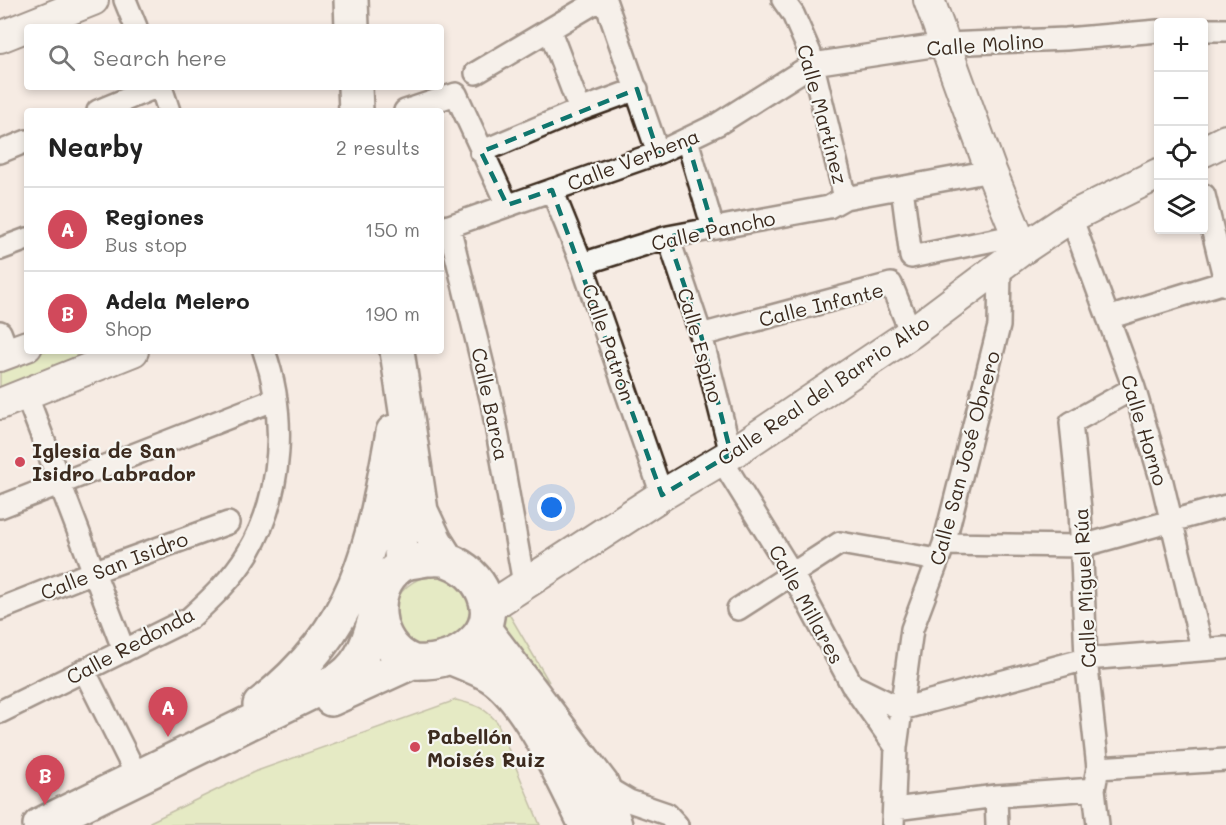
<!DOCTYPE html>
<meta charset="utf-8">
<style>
:root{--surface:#fff;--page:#f6f6f6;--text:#222;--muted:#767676;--line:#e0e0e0;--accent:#d1495b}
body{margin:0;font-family:Mali,sans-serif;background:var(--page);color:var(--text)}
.controls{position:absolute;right:18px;top:18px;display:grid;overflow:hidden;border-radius:6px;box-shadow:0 3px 9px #0003}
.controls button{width:54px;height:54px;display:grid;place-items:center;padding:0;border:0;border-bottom:2px solid var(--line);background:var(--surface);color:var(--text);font:30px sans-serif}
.you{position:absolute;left:552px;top:508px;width:21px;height:21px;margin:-15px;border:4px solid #fff;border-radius:50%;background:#1a73e8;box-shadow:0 0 0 9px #1a73e833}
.badge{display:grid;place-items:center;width:39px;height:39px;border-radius:50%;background:var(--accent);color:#fff;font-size:20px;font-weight:700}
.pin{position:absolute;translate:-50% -50px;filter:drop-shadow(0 2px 3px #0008)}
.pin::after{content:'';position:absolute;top:32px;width:21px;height:18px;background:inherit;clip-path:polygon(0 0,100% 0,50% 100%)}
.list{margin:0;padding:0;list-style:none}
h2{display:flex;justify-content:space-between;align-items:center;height:78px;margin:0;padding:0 24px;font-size:26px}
h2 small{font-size:20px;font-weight:400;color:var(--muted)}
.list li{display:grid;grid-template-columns:39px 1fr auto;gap:18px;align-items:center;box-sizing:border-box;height:84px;padding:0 24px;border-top:2px solid var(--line)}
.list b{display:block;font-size:22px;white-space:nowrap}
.list p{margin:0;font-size:20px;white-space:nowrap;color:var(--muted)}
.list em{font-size:20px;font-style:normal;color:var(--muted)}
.icon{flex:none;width:33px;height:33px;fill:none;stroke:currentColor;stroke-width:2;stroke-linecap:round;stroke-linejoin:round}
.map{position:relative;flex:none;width:1226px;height:825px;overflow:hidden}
.search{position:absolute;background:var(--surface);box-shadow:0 3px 9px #0003;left:24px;top:24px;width:420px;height:66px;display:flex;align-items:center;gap:15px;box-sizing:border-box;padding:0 21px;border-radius:6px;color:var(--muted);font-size:22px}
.panel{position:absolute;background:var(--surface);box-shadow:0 3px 9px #0003;left:24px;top:108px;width:420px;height:246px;border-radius:6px}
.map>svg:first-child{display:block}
.green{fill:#d1e89d;stroke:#86895e;stroke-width:1.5}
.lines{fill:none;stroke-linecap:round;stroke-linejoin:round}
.street-casing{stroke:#3b2a1e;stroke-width:26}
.secondary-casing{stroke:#3b2a1e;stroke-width:34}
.primary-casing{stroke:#3b2a1e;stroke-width:38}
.street{stroke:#f6f6f2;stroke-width:21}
.secondary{stroke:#f6f6f2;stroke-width:30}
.primary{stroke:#f6f6f2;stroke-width:33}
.marked{fill:none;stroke:#0f766e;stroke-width:4.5;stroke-dasharray:12 8;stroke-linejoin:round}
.poi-dot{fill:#d1495b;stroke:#f6f6f2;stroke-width:2}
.labels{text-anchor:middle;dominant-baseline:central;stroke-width:4.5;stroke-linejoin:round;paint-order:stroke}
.street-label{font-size:20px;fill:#3b2a1e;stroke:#f6f6f2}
.poi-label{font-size:20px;font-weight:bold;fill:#3b2a1e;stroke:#f6f6f2;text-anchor:start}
</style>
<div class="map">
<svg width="1226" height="825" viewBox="0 0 1226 825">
<rect width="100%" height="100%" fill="#f6ebe3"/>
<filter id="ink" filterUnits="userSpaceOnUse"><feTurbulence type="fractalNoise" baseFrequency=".0167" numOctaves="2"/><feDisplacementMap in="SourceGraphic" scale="12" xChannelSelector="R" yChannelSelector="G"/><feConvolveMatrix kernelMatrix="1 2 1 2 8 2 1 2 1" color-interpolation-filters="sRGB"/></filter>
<g filter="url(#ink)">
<path class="green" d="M34 351H97L0 390V364Z
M435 573 450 574 483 603 451 662 399 641C397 632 394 622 394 613 394 590 416 578 435 573Z
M502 602 549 682 533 668 501 623Z
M456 700C475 705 483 706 497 722L540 825H151L150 822 254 772Z"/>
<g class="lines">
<defs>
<path id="street" d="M125 0 136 27
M605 0 658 153
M783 0 793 14 810 53 845 198
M1204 30H1226
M550 31 580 110
M476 73 591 5 604 0
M161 87 169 111
M98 111 156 87
M405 111 456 94 507 205
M687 140 713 228
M0 152 27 141
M481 152 580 110 637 89
M902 188 911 257 1018 235
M552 190 582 264 662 495
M1204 195 1226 285
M1071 217 1134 388 1162 482 1202 648
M449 226 492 403 524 584
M441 229 658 153 718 124 813 64 945 44 1066 39 1158 31
M668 237 701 335 731 454
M0 249 27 239
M582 264 668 237 829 207 845 198 991 171
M1108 318 1225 282
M0 332 8 353
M701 335 891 284 911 333
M26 394 124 651
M721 459 793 575 852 685 896 747
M0 507 276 399
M944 544 1082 546 1226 506
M0 609 93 572 228 523
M738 609 840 543 938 560
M84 670 137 776
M852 685 901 709 1086 659 1226 648
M0 712 190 618C211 599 233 578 248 553 283 494 287 415 264 351
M1098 768 1226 760
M602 785 629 801 667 814 677 825
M996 796 997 825
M895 809 996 796 1094 789
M893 825 896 747 912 629 944 544 999 326 1000 268
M1098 825 1094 789 1098 768 1086 659 1080 509 1071 423 1134 388"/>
<path id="secondary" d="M929 0 991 171 1023 249
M0 37 93 0
M1204 151 1226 140
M0 356 27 346
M0 404 133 351
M488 608 662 495 731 454 911 333 1023 249 1071 217 1158 174"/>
<path id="primary" d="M351 0 352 27
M355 87 356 111
M397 351 421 511 435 541 447 560
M396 480 402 565
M427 559C434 559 443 558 449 561 480 572 501 611 477 638 463 654 446 661 425 662 420 662 415 663 411 661 374 645 367 590 400 566 407 561 419 561 427 559Z
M484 629 602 785 615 825
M452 658C464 663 478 668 490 675 528 698 566 785 586 825
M331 699 412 662
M260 705C359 626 372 550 393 432
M40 825 341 678C365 661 371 634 378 607"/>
</defs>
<use href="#street" class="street-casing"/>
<use href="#secondary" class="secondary-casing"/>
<use href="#primary" class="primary-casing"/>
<use href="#street" class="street"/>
<use href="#secondary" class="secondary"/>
<use href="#primary" class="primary"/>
</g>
</g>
<path d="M0 0H1226V825H0ZM637 89 658 153 687 140 713 228 668 237 701 335 731 454 662 495 552 190 507 205 481 152Z" fill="#f6ebe3" fill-opacity=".55" fill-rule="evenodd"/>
<path class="marked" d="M637 89 658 153 687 140 713 228 668 237 701 335 731 454 662 495 552 190 507 205 481 152Z"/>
<g class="poi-dot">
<circle cx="20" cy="462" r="6"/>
<circle cx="415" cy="747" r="6"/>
</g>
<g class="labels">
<g class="street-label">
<text transform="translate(985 44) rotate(-4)">Calle Molino</text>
<text transform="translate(823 114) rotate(75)">Calle Martínez</text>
<text transform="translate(633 159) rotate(-21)">Calle Verbena</text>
<text transform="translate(713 230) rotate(-12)">Calle Pancho</text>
<text transform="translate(821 304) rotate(-14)">Calle Infante</text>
<text transform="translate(609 342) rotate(71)">Calle Patrón</text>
<text transform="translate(701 345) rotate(74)">Calle Espino</text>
<text transform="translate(823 390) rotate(-34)">Calle Real del Barrio Alto</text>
<text transform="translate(491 404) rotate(78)">Calle Barca</text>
<text transform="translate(1145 430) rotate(73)">Calle Horno</text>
<text transform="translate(964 458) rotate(-75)">Calle San José Obrero</text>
<text transform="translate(114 565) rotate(-21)">Calle San Isidro</text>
<text transform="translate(1084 588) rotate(-93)">Calle Miguel Rúa</text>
<text transform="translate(807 604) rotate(61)">Calle Millares</text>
<text transform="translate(130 645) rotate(-28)">Calle Redonda</text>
</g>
<g class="poi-label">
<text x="32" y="450">Iglesia de San<tspan x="32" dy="23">Isidro Labrador</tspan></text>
<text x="427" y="736">Pabellón<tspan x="427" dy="23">Moisés Ruiz</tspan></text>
</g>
</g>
</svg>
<div class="controls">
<button>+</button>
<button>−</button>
<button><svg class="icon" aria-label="locate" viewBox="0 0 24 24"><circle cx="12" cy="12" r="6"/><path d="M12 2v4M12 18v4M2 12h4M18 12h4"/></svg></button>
<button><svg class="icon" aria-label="layers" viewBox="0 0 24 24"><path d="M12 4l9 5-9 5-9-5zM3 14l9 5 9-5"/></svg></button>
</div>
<div class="you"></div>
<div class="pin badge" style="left:168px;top:737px">A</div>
<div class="pin badge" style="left:45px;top:805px">B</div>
<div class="search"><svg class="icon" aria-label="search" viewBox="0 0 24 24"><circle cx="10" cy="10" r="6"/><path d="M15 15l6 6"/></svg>Search here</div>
<section class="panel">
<h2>Nearby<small>2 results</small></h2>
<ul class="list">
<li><span class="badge">A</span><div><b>Regiones</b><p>Bus stop</p></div><em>150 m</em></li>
<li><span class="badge">B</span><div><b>Adela Melero</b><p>Shop</p></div><em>190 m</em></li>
</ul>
</section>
</div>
